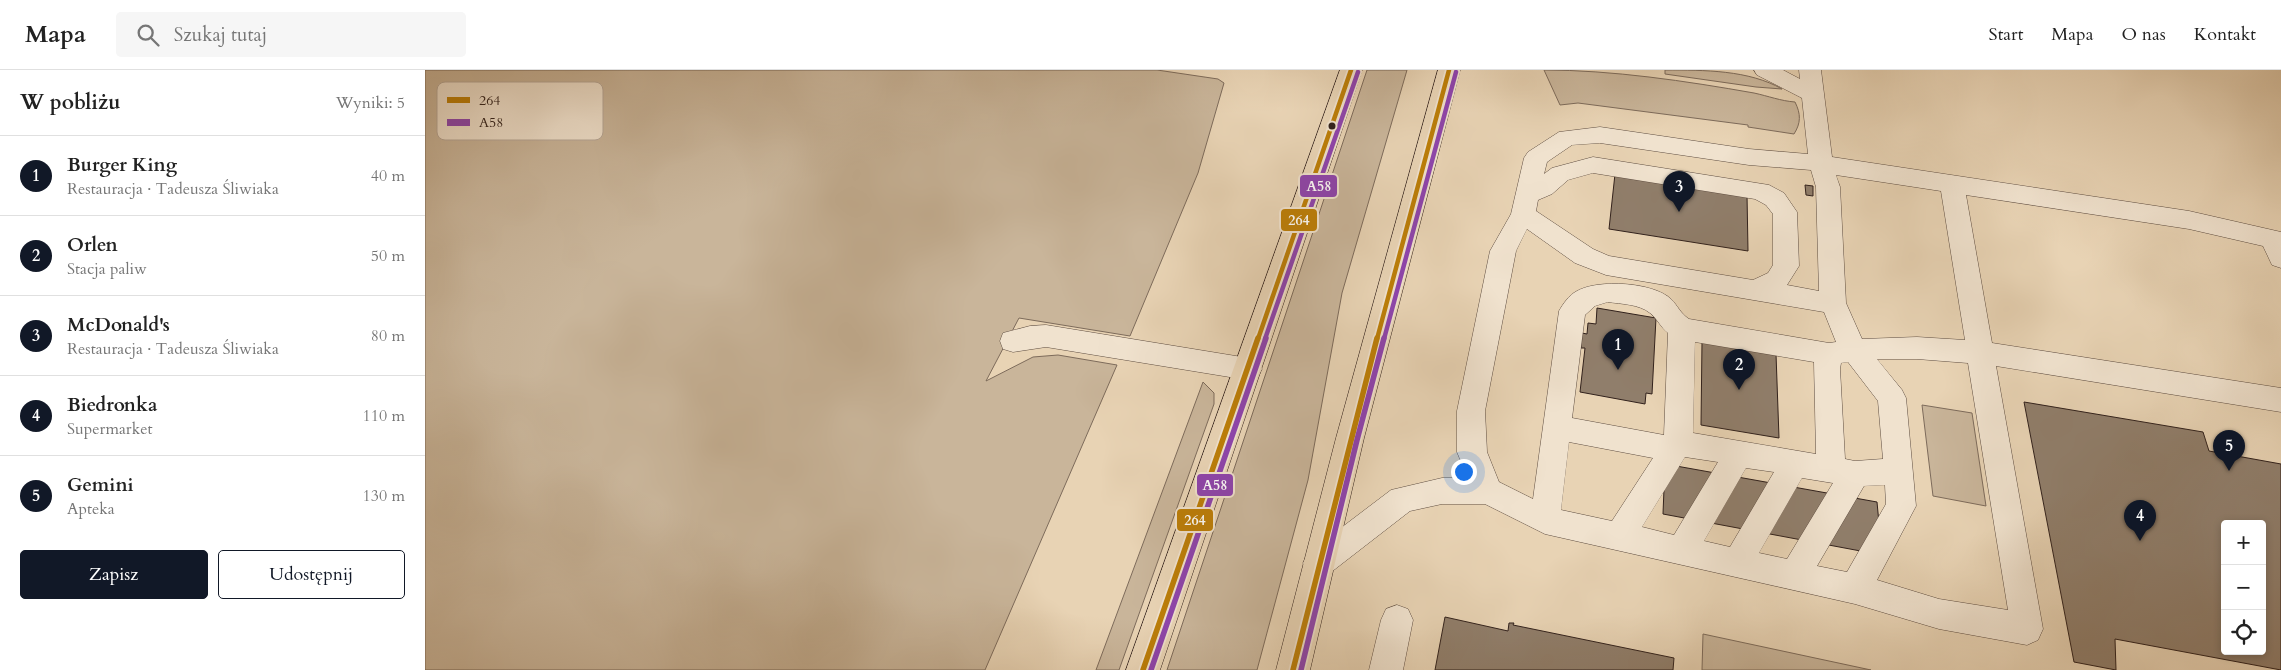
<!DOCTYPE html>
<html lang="pl">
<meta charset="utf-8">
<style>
:root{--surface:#fff;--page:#f6f6f6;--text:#222;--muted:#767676;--line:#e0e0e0;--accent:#111827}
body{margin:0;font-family:Cardo,serif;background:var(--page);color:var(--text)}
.controls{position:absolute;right:15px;bottom:15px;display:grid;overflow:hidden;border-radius:5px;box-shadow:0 2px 8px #0003}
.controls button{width:45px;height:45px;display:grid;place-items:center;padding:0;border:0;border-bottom:1px solid var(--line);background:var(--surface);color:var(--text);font:25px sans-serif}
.you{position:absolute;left:1038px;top:401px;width:18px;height:18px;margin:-12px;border:4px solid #fff;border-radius:50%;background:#1a73e8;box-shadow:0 0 0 8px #1a73e833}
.badge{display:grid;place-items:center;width:32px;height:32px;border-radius:50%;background:var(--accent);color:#fff;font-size:16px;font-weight:700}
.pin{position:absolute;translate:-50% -41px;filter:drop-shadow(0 1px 2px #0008)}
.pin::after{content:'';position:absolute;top:26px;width:18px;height:15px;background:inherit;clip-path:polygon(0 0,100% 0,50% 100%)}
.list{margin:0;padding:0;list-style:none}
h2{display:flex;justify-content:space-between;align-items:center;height:65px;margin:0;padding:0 20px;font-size:21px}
h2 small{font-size:16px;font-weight:400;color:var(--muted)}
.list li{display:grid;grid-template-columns:32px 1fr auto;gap:15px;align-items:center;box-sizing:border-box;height:80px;padding:0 20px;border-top:1px solid var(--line)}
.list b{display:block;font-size:19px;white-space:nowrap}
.list p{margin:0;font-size:16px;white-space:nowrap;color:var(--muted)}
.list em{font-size:16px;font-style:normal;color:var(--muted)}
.actions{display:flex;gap:10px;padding:15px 20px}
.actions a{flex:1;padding:11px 0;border:1px solid var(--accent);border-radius:5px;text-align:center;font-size:18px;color:var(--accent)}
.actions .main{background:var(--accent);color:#fff}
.icon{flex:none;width:28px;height:28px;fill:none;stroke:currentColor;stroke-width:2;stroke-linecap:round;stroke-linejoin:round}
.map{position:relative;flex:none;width:1856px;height:600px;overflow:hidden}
header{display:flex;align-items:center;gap:30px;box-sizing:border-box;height:70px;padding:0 25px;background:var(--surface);border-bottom:1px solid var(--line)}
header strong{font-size:24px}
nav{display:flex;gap:28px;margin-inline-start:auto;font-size:18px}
.search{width:350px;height:45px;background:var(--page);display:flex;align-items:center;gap:12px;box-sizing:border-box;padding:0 18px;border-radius:5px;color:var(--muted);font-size:19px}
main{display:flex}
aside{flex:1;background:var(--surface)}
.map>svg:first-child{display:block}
.green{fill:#c9b59a;stroke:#7d6b5b}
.building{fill:#907e6b;stroke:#31211c;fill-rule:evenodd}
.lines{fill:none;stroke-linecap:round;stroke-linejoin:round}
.minor-casing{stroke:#5f4e42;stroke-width:1}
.major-casing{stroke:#31211c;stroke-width:1}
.minor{fill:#f0e2ce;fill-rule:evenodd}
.major{fill:#e8d3b4;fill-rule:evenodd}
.bus-1-far1-casing{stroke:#f0e2ce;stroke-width:8}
.bus-1-casing{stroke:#f0e2ce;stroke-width:9}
.bus-2-far1-casing{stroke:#f0e2ce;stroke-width:8}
.bus-2-casing{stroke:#f0e2ce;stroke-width:9}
.bus-1-far1{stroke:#bc7e08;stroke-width:4.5}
.bus-1{stroke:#bc7e08;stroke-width:5.5}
.bus-2-far1{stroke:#8e44ad;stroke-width:4.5}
.bus-2{stroke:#8e44ad;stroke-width:5.5}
.bus-dot{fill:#31211c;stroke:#f0e2ce;stroke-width:2}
.key{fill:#f0e2ce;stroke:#b7a899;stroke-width:1}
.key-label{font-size:14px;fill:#31211c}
.line-badge{stroke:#f0e2ce;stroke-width:2}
.badge-label{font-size:14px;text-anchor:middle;font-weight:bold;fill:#fff}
</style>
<header>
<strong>Mapa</strong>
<div class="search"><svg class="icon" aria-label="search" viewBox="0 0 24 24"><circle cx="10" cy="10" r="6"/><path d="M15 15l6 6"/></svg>Szukaj tutaj</div>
<nav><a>Start</a><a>Mapa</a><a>O nas</a><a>Kontakt</a></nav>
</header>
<main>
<aside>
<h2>W pobliżu<small>Wyniki: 5</small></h2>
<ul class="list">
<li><span class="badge">1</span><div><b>Burger King</b><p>Restauracja · Tadeusza Śliwiaka</p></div><em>40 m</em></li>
<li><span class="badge">2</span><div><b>Orlen</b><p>Stacja paliw</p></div><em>50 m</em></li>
<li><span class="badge">3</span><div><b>McDonald's</b><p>Restauracja · Tadeusza Śliwiaka</p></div><em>80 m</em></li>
<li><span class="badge">4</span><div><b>Biedronka</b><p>Supermarket</p></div><em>110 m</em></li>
<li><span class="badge">5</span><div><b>Gemini</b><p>Apteka</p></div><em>130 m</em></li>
</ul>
<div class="actions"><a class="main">Zapisz</a><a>Udostępnij</a></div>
</aside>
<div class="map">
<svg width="1856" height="600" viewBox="0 0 1856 600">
<rect width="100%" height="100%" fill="#e8d3b4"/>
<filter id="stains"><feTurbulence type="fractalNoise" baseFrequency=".004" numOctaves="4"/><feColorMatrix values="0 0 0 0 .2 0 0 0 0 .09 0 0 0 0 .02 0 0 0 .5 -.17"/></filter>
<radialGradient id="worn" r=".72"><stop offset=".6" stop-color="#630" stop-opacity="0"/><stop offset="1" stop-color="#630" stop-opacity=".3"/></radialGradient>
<path class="green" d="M0 0H732L793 9 799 13 773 103 705 266 594 248 561 311 608 287 633 285 692 295 560 600H0Z
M942 0H982L917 223 883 410 832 600H742Z
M1119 0C1187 0 1261 11 1329 23 1343 26 1356 31 1370 32 1376 44 1376 53 1369 64L1323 57V55L1153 33 1135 35Z
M1240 0C1279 0 1324 0 1357 19L1331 17 1240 4Z
M778 312 789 323V334L694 600H671Z
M1497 335 1547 343 1561 436 1508 426Z
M1278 564 1446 600H1277Z"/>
<path class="building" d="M1190 104 1322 125 1323 181 1184 159Z
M1380 115 1388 116V126L1381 125Z
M1172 238 1231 248 1227 324 1221 323 1220 334 1155 322 1160 278H1156L1157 263 1162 264 1163 253 1171 254Z
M1277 272 1351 284 1354 368 1276 355Z
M1599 332 1778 362 1784 381 1856 394V600L1690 569 1691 600 1649 592ZM1800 454H1837V581H1800Z
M1240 394 1452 432 1457 485 1238 444Z
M1020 547 1083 561 1084 553H1089L1088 555 1249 588 1248 600H1010Z"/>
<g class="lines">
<defs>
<path id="minor" d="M1329 0H1358L1375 9 1374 0H1396L1407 87 1764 141 1856 162V198L1847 195 1838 176 1764 159 1541 125 1567 273 1856 318V342L1571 296 1618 559 1613 570 1602 575 1514 559 1430 534 1120 464 1060 434H1017L985 441 905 503 894 507 883 503 878 493 883 483 966 420 1017 408H1043L1032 382V341L1065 181 1086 144 1099 88 1103 82 1134 62 1175 57 1324 79 1383 84 1377 28 1332 5ZM1175 73 1324 95 1386 100 1391 117 1394 221 1362 215 1374 196 1372 142 1359 123 1344 115 1168 87 1127 98 1119 104 1122 92 1147 75ZM1168 103 1330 129 1341 135 1348 144V195L1343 203 1328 210 1184 186 1168 179 1111 141 1113 130 1127 124 1143 110ZM1411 105 1516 121 1540 270 1492 267 1437 269 1421 233 1415 117ZM1102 159 1150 193 1181 205 1399 242 1411 272 1404 273 1264 249C1255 243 1253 236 1246 229 1228 212 1173 209 1152 221 1144 225 1138 234 1134 241L1108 429 1074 412 1062 382 1060 341 1091 181ZM1183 232C1196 234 1214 234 1225 243 1232 248 1236 258 1243 263L1239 365 1147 348 1160 245 1170 236ZM1270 272 1389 292 1391 384 1268 363ZM1452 289H1492L1543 293 1583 540 1514 529 1452 510 1491 436 1481 328 1477 320ZM1423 292 1453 331 1458 389 1430 391 1420 389 1415 299 1416 293ZM1144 372 1228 388 1187 451 1136 440ZM1260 387 1293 392 1249 465 1217 457ZM1321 398 1349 402 1305 477 1279 471ZM1377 408 1408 413 1362 489 1334 483ZM1460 415 1461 434 1422 502 1392 496 1439 416Z
M621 255 823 288 833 291 837 299 833 307 823 310 621 277 588 282 578 279 575 271 578 263 605 256Z
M972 535 983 539 988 550 978 600H944L956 550 961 539Z"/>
<path id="major" d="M915 0H937L735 600H701Z
M1013 0H1035L939 368 885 600H851L911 368Z"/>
</defs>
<use href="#minor" class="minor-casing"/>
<use href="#major" class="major-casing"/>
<use href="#minor" class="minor"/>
<use href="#major" class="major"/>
<defs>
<path id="bus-1-far1" d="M833 269 926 0
M952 269 1024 0"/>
<path id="bus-1" d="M718 600 833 268
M868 600 952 268"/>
<path id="bus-2-far1" d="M840 269 933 2
M959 269 1031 2"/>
<path id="bus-2" d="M726 600 841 268
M876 600 932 370 959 268"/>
</defs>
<use href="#bus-1-far1" class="bus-1-far1-casing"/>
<use href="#bus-1" class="bus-1-casing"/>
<use href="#bus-2-far1" class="bus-2-far1-casing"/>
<use href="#bus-2" class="bus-2-casing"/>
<use href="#bus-1-far1" class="bus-1-far1"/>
<use href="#bus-1" class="bus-1"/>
<use href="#bus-2-far1" class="bus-2-far1"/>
<use href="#bus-2" class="bus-2"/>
</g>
<circle class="bus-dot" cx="907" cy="56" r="4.5"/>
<rect x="12" y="12" width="166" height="58" rx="8" class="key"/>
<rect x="22" y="27" width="23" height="6" fill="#bc7e08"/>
<rect x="22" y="49" width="23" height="7" fill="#8e44ad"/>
<g class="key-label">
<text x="54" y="35">264</text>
<text x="54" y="57">A58</text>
</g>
<g class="line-badge">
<rect x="874" y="104" width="39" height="24" rx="5" fill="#8e44ad"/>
<rect x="855" y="138" width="38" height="24" rx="5" fill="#bc7e08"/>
<rect x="771" y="403" width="38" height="24" rx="5" fill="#8e44ad"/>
<rect x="751" y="438" width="38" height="24" rx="5" fill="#bc7e08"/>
</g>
<g class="badge-label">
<text x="894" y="121">A58</text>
<text x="874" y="155">264</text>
<text x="790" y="420">A58</text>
<text x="770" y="455">264</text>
</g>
<rect width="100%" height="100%" filter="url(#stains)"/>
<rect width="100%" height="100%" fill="url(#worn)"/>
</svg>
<div class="controls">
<button>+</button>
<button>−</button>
<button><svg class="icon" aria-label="locate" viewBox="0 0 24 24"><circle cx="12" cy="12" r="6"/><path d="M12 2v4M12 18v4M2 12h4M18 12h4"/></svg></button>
</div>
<div class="you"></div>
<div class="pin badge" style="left:1193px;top:300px">1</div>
<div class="pin badge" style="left:1314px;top:320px">2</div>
<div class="pin badge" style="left:1254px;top:142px">3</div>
<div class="pin badge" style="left:1715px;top:471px">4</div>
<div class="pin badge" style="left:1804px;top:401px">5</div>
</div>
</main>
